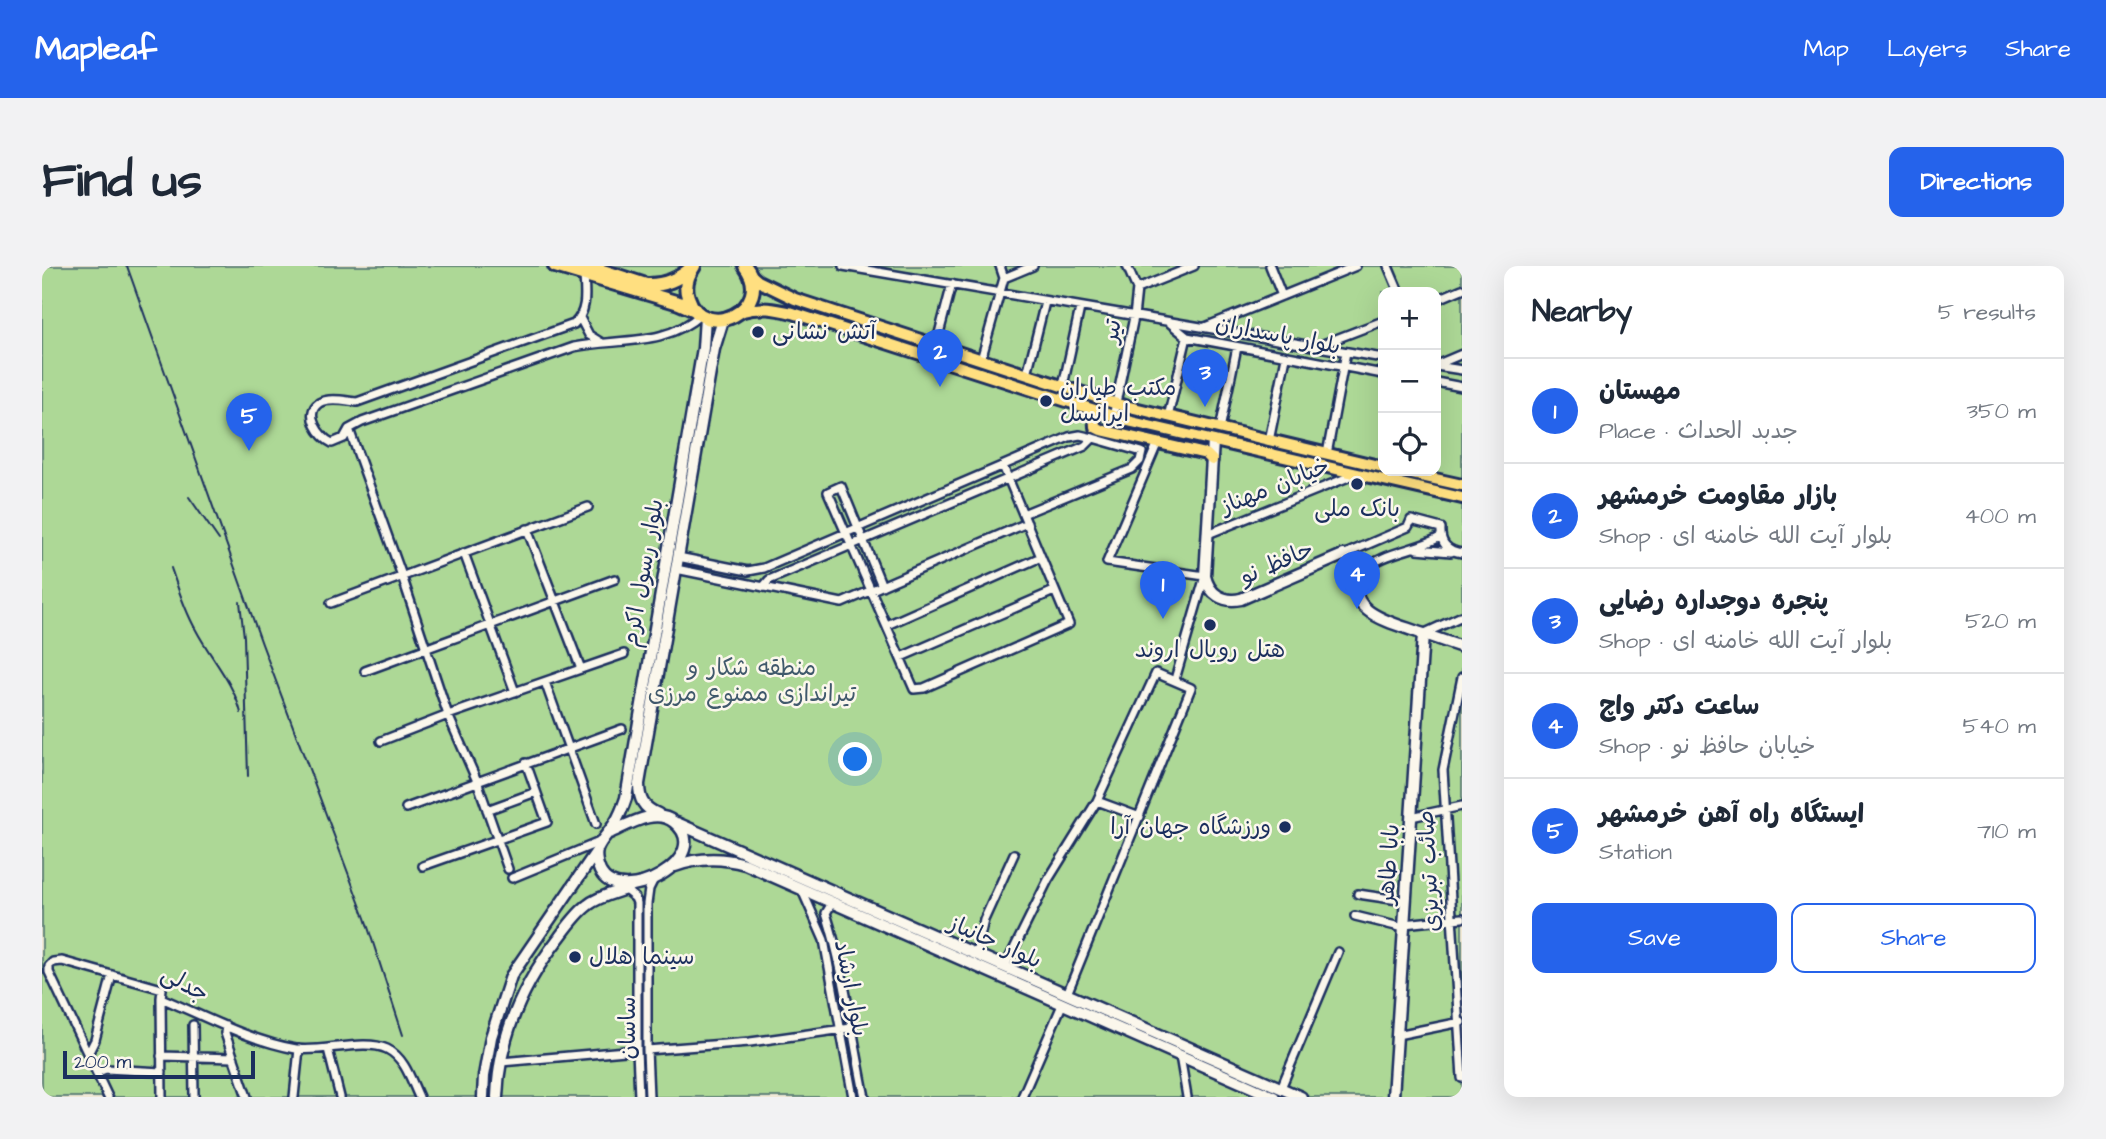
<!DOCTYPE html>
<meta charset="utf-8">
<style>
:root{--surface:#fff;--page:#f2f2f3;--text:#1f2937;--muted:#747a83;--line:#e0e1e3;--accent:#2563eb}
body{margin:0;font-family:"Architects Daughter","Playpen Sans Arabic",sans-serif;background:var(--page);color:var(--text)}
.controls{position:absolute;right:21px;top:21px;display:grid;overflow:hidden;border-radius:14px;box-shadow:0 7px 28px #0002}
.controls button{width:63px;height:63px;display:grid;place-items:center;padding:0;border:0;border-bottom:2px solid var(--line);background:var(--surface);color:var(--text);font:35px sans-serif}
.scale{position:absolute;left:21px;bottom:18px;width:192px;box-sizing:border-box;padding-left:7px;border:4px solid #1b2f5e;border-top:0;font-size:19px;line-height:24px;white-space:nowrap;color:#1b2f5e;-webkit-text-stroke:5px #fbf7ec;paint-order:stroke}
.you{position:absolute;left:814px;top:494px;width:24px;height:24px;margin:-18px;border:5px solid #fff;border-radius:50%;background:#1a73e8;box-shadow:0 0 0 10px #1a73e833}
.badge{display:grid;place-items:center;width:46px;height:46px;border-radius:50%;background:var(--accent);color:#fff;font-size:23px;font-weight:700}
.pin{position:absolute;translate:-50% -58px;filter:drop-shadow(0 2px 4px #0008)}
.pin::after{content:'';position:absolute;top:37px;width:24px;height:21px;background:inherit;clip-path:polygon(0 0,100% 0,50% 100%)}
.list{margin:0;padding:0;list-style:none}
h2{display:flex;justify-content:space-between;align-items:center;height:91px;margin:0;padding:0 28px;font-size:30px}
h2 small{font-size:23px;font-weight:400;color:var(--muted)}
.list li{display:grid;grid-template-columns:46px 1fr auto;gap:21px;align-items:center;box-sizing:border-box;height:105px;padding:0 28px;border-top:2px solid var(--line)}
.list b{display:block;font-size:26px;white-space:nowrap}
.list p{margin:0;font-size:23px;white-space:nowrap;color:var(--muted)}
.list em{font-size:23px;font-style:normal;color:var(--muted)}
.actions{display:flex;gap:14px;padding:21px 28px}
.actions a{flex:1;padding:16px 0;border:2px solid var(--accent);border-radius:14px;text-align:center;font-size:24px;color:var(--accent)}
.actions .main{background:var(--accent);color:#fff}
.icon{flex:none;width:38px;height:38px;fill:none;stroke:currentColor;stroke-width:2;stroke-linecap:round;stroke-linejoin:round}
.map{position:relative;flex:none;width:1420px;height:831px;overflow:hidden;border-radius:14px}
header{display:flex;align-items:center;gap:42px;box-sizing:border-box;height:98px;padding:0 35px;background:var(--accent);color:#fff}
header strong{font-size:33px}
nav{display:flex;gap:38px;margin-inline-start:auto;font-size:24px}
.intro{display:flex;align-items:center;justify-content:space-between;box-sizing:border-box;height:168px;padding:0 42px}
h1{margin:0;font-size:49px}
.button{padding:18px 32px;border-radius:14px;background:var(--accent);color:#fff;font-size:24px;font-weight:700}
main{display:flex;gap:42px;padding:0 42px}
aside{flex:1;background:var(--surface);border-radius:14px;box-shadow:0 7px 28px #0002}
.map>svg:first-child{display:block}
.green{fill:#add896;stroke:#64847a;stroke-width:2;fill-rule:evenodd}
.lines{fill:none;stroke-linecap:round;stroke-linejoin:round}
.street-casing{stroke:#1b2f5e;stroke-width:12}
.secondary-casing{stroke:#1b2f5e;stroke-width:15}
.primary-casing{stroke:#1b2f5e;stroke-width:16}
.highway-casing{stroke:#1b2f5e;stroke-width:18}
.street{stroke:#fbf7ec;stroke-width:7}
.secondary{stroke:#fbf7ec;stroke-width:10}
.primary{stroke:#ffdf80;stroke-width:10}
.highway{stroke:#ffdf80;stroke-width:12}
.rail{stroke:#1b2f5e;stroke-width:2}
.poi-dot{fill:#1b2f5e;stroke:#fbf7ec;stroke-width:2.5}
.labels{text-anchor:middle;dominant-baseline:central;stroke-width:5;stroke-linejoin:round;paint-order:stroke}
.street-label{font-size:23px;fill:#1b2f5e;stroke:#fbf7ec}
.poi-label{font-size:23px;fill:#1b2f5e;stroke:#fbf7ec;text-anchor:start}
.park-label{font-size:23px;fill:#40596c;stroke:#fbf7ec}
</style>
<header>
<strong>Mapleaf</strong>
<nav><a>Map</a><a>Layers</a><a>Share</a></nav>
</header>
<div class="intro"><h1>Find us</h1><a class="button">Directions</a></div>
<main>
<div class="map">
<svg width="1420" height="831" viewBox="0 0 1420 831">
<rect width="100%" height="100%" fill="#f1e9d7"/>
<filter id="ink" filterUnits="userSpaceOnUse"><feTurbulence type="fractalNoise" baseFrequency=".0143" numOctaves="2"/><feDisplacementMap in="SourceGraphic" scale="14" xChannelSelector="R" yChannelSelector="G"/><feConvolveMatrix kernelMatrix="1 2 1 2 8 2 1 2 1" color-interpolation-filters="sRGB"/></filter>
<g filter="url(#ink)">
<path class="green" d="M0 0H1420V831H0ZM1341 26H1394V205H1341Z"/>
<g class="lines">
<defs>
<path id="street" d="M801 0 1341 92
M958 0 962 12
M1228 0 1240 30
M1346 0 1357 26
M542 10C543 27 546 45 532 58L315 136C304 135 287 131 277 137 261 148 278 172 290 177L302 172 307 163 320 156 532 81C575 72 624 81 659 48
M962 12 991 0
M1095 23 1152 0
M1394 34 1420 23
M538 52 547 69 560 77
M1128 57 1145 71 1341 108
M1163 61 1314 0
M894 79 910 18
M1273 81 1341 55
M939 94 962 12
M1394 99 1420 88
M1394 100 1420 104
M985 108 1003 36
M1394 116 1420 121
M1021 120 1038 42
M1071 151 1092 51 1095 23 1085 0
M1126 151 1145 71
M307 163 360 310 406 449 435 515 466 603
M1178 163 1195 81
M1227 175 1244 91
M1116 176 1065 296 1163 310 1134 410
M1285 188 1304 86
M981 248 1090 203 1098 195 1100 186 1051 172
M485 263 539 403
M1166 268 1314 208
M1375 283 1409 286
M422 287 473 426
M1301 289 1366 261 1369 254 1399 262C1398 277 1405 285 1420 287
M636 291 706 305 722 302 1027 171 1038 169 1051 172 1043 180 727 314 721 321
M634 303 800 337 985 257
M1320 306C1341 285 1374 285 1398 271
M840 320 799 220 786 226 872 423 882 422 1027 358 961 200
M289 337 546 241
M845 359 999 291
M1381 368 1420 350
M859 391 1012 325
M323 405 573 313
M1420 411 1401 504 1420 812
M503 416 554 558
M339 475 406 449 582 388
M364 542 580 463
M445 544 494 526
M1369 551 1420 540
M381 600 505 556 484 497
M470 612 560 575
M582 623 593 632 595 637V784L597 831
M760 624 782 674 811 831
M1316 628 1363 635
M790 637 784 647C803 707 810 769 823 831
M1313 650 1362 662
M1362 658 1420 652
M934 688 942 654 972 588
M963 701 1006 614 1055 535
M1025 728 1149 422 1114 407 1055 535 1098 551
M119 732 120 831
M151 759 152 831
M184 760 183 767 205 831
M1355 769 1419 756
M286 783 298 831
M605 784 708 776 809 762
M47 786 53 774 70 709
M119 790 192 792
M1138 790 1145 831
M459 796 595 784
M56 806 64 803 120 806
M1239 822 1296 686
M66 831 7 706V700L11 696 20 695 120 723 119 732C162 750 208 775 254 783 280 787 323 772 345 783 363 792 369 814 377 831
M252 831 257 783
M607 831 605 784V638L607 623 612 613
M980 831 1020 739"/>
<path id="secondary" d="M1171 175 1163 310C1167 328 1181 337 1199 333L1301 289C1312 291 1316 296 1320 306 1298 344 1347 356 1373 365 1388 370 1404 376 1420 381
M616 548C601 542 597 533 597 518L672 83 681 54
M635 557 1259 831
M567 567C586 559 613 541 632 556 676 591 578 645 558 605 555 598 553 591 555 584 558 574 568 566 573 557 578 549 581 541 584 532L661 82 663 51
M633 600C657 591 679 591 703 598L1232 831
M441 831 442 810 449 771 469 710 554 586
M455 831C457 771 481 718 517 672 526 660 535 647 546 639 557 630 573 627 586 622
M1351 831 1381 368"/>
<path id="primary" d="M709 9 716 15 753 33 1075 138 1341 201
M701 45C718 40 733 43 751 47L1090 156 1420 232
M1052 145 1053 161 1059 164 1164 188 1170 194
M1357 205 1420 219"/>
<path id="highway" d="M513 0 637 37 653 44
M545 0 604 19C621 20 638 13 650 1
M652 0C645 10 642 20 646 31 661 79 735 42 703 0"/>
</defs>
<use href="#street" class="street-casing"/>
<use href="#secondary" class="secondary-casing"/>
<use href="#primary" class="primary-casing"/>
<use href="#highway" class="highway-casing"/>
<use href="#street" class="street"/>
<use href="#secondary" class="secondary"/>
<use href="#primary" class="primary"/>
<use href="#highway" class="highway"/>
<path class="rail" d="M85 0 220 378 323 652 361 769
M147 231 177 274
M129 302C136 323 143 345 154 364 168 391 192 417 199 447
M198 336 202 371 206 510"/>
</g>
</g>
<g class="poi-dot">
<circle cx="716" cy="66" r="7"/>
<circle cx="1004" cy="135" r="7"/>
<circle cx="1315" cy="218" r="7"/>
<circle cx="1168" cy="359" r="7"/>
<circle cx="1243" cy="561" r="7"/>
<circle cx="533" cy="691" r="7"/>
</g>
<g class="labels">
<g class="street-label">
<text transform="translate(1070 65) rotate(-79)">تیر</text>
<text transform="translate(1236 69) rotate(11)">بلوار پاسداران</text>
<text transform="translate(1233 220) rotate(-22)">خیابان مهناز</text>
<text transform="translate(1235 297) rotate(-23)">حافظ نو</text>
<text transform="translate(601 307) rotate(-80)">بلوار رسول اکرم</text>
<text transform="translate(1347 598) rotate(-86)">بابا طاهر</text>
<text transform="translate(1387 605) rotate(-93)">صائب تبریزی</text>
<text transform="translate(953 676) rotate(24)">بلوار جانباز</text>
<text transform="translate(143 718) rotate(29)">جدلی</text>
<text transform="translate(809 722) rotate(79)">بلوار ارشاد</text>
<text transform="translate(586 762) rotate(-90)">ساسان</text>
</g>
<g class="poi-label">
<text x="730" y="66">آتش نشانی</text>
<text x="1018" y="122">مكتب طياران<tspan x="1018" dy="26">ايرانسل</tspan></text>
<text x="1315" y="243" text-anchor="middle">بانک ملی</text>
<text x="1168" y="384" text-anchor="middle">هتل رویال اروند</text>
<text x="1229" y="561" text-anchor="end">ورزشگاه جهان آرا</text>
<text x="547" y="691">سینما هلال</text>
</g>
<g class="park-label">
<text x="710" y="402">منطقه شکار و<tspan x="710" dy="26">تیراندازی ممنوع مرزی</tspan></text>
</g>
</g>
</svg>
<div class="controls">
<button>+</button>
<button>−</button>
<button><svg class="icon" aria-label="locate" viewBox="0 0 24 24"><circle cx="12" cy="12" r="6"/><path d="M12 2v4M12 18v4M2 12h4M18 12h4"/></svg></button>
</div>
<div class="scale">200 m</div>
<div class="you"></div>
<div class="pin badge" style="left:1121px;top:353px">1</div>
<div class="pin badge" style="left:898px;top:121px">2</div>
<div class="pin badge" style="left:1163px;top:141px">3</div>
<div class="pin badge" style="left:1315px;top:343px">4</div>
<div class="pin badge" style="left:207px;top:185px">5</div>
</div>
<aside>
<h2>Nearby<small>5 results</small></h2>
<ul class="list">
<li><span class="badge">1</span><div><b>مهستان</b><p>Place · جدبد الحداث</p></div><em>350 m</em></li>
<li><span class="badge">2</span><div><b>بازار مقاومت خرمشهر</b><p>Shop · بلوار آیت الله خامنه ای</p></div><em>400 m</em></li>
<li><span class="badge">3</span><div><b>پنجره دوجداره رضایی</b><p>Shop · بلوار آیت الله خامنه ای</p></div><em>520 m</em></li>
<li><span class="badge">4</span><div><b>ساعت دکتر واچ</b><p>Shop · خیابان حافظ نو</p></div><em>540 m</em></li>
<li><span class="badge">5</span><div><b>ایستگاه راه آهن خرمشهر</b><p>Station</p></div><em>710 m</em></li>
</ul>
<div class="actions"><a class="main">Save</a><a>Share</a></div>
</aside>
</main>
